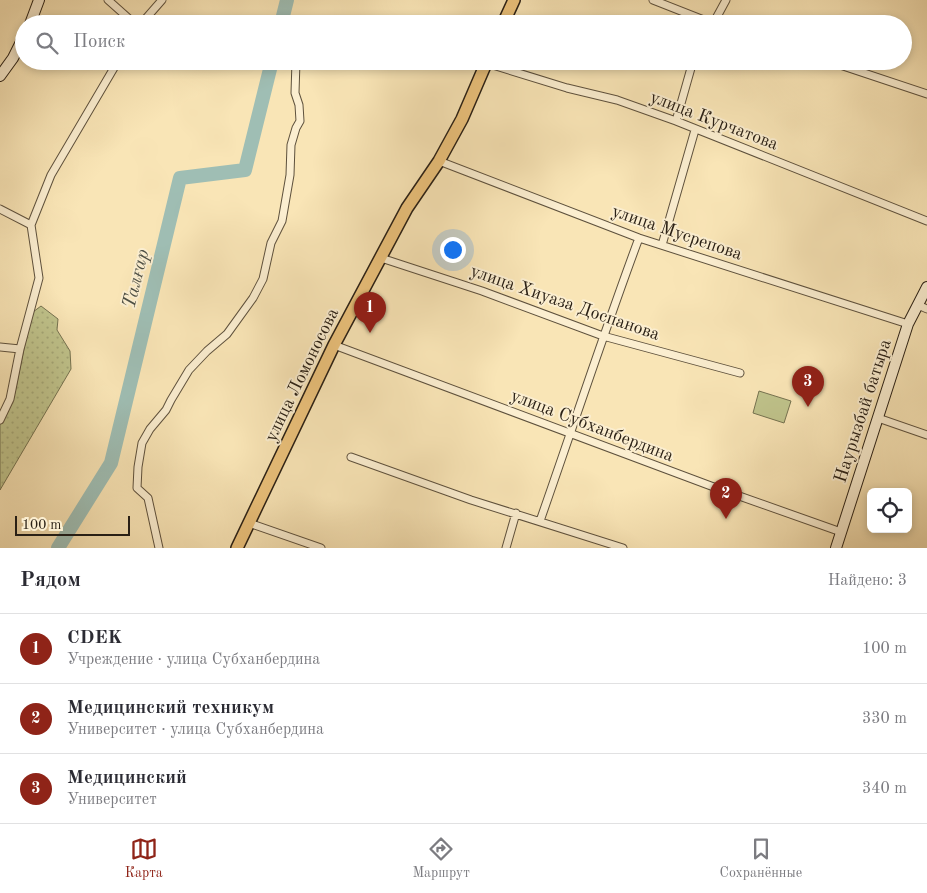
<!DOCTYPE html>
<html lang="ru">
<meta charset="utf-8">
<style>
:root{--surface:#fff;--page:#f2f2f3;--text:#2b2b33;--muted:#7c7c81;--line:#e1e1e2;--accent:#8f2418}
body{margin:0;font-family:"Old Standard TT",serif;background:var(--page);color:var(--text)}
.controls{position:absolute;right:15px;bottom:15px;display:grid;overflow:hidden;border-radius:8px;box-shadow:0 2px 8px #0003}
.controls button{width:45px;height:45px;display:grid;place-items:center;padding:0;border:0;border-bottom:1px solid var(--line);background:var(--surface);color:var(--text);font:25px sans-serif}
.scale{position:absolute;left:15px;bottom:12px;width:115px;box-sizing:border-box;padding-left:5px;border:2px solid #2a2015;border-top:0;font-size:14px;line-height:18px;white-space:nowrap;color:#2a2015;-webkit-text-stroke:4px #fbeed0;paint-order:stroke}
.you{position:absolute;left:452px;top:249px;width:18px;height:18px;margin:-12px;border:4px solid #fff;border-radius:50%;background:#1a73e8;box-shadow:0 0 0 8px #1a73e833}
.badge{display:grid;place-items:center;width:32px;height:32px;border-radius:50%;background:var(--accent);color:#fff;font-size:16px;font-weight:700}
.pin{position:absolute;translate:-50% -41px;filter:drop-shadow(0 1px 2px #0008)}
.pin::after{content:'';position:absolute;top:26px;width:18px;height:15px;background:inherit;clip-path:polygon(0 0,100% 0,50% 100%)}
.list{margin:0;padding:0;list-style:none}
h2{display:flex;justify-content:space-between;align-items:center;height:65px;margin:0;padding:0 20px;font-size:21px}
h2 small{font-size:16px;font-weight:400;color:var(--muted)}
.list li{display:grid;grid-template-columns:32px 1fr auto;gap:15px;align-items:center;box-sizing:border-box;height:70px;padding:0 20px;border-top:1px solid var(--line)}
.list b{display:block;font-size:19px;white-space:nowrap}
.list p{margin:0;font-size:16px;white-space:nowrap;color:var(--muted)}
.list em{font-size:16px;font-style:normal;color:var(--muted)}
.icon{flex:none;width:28px;height:28px;fill:none;stroke:currentColor;stroke-width:2;stroke-linecap:round;stroke-linejoin:round}
.map{position:relative;flex:none;width:927px;height:548px;overflow:hidden}
.search{position:absolute;background:var(--surface);box-shadow:0 2px 8px #0003;left:15px;right:15px;top:15px;height:55px;display:flex;align-items:center;gap:12px;box-sizing:border-box;padding:0 18px;border-radius:28px;color:var(--muted);font-size:19px}
.sheet{height:275px;background:var(--surface)}
nav{display:flex;justify-content:space-around;align-items:center;box-sizing:border-box;height:70px;border-top:1px solid var(--line);background:var(--surface);font-size:14px;color:var(--muted)}
nav a{display:grid;justify-items:center;gap:2px}
nav .on{color:var(--accent)}
.map>svg:first-child{display:block}
.grass{fill:url(#grass-dots);stroke:#757250}
.pitch{fill:#c0c48c;stroke:#757250}
.lines{fill:none;stroke-linecap:round;stroke-linejoin:round}
.river{stroke:#9fbeb4;stroke-width:14}
.minor-casing{stroke:#5e513d;stroke-width:9}
.secondary-casing{stroke:#2a2015;stroke-width:12}
.primary-casing{stroke:#2a2015;stroke-width:14}
.minor{stroke:#fbeed0;stroke-width:7}
.secondary{stroke:#fbeed0;stroke-width:10}
.primary{stroke:#ecc27b;stroke-width:11}
.labels{text-anchor:middle;dominant-baseline:central;stroke-width:4;stroke-linejoin:round;paint-order:stroke}
.street-label{font-size:18px;fill:#2a2015;stroke:#fbeed0}
.water-label{font-size:19px;font-style:italic;fill:#4d4f45;stroke:#fbeed0}
</style>
<div class="map">
<svg width="927" height="548" viewBox="0 0 927 548">
<defs>
<pattern id="grass-dots" width="8" height="8" patternUnits="userSpaceOnUse" patternTransform="scale(1.25)"><rect width="8" height="8" fill="#c0c48c"/><path d="M2 2h.1M6 6h.1" fill="none" stroke="#a5a878" stroke-width="1.8" stroke-linecap="round"/></pattern>
</defs>
<rect width="100%" height="100%" fill="#f9e5b6"/>
<filter id="stains"><feTurbulence type="fractalNoise" baseFrequency=".004" numOctaves="4"/><feColorMatrix values="0 0 0 0 .2 0 0 0 0 .09 0 0 0 0 .02 0 0 0 .5 -.17"/></filter>
<radialGradient id="worn" r=".72"><stop offset=".6" stop-color="#630" stop-opacity="0"/><stop offset="1" stop-color="#630" stop-opacity=".3"/></radialGradient>
<path class="grass" d="M41 306 58 319 57 330 70 351 71 369 0 490V422L15 393 26 339 29 315Z"/>
<path class="pitch" d="M759 391 791 401 784 423 753 413Z"/>
<g class="lines">
<path class="river" d="M281 24 287 0
M58 548 111 463 180 178 245 170 272 61"/>
<defs>
<path id="minor" d="M108 0 135 24
M653 0 714 24
M141 24 162 0
M713 24 726 0
M828 61 927 94
M486 63 567 88 617 100 676 121 927 221
M676 121 693 61
M439 161 639 238 908 324
M0 209 31 225
M662 245 695 130
M381 258 482 291 603 336 740 373
M918 305 927 309
M334 345 711 486 841 532
M0 347 20 349
M878 418 927 435
M0 420 10 399 20 349 39 278 31 225 51 175 118 61
M351 457 471 500 623 548
M540 521C573 427 604 332 639 238
M249 523 321 548
M159 548 148 498 137 488 138 467 142 443 150 429 166 410 171 400 189 370 207 351 227 334 253 298 263 279 271 243 282 221 290 175 291 145 296 128 300 121 299 105 295 93 296 61
M506 548 516 513"/>
<path id="secondary" d="M30 24 39 0
M0 76 13 58 24 36
M836 548 908 324 927 287"/>
<path id="primary" d="M503 24 514 0
M237 548 334 345 407 208 439 161 462 119 487 61"/>
</defs>
<use href="#minor" class="minor-casing"/>
<use href="#secondary" class="secondary-casing"/>
<use href="#primary" class="primary-casing"/>
<use href="#minor" class="minor"/>
<use href="#secondary" class="secondary"/>
<use href="#primary" class="primary"/>
</g>
<g class="labels">
<g class="street-label">
<text transform="translate(714 121) rotate(21)">улица Курчатова</text>
<text transform="translate(677 233) rotate(19)">улица Мусрепова</text>
<text transform="translate(565 303) rotate(19)">улица Хиуаза Доспанова</text>
<text transform="translate(302 375) rotate(-64)">улица Ломоносова</text>
<text transform="translate(863 411) rotate(-72)">Наурызбай батыра</text>
<text transform="translate(592 426) rotate(21)">улица Субханбердина</text>
</g>
<g class="water-label">
<text transform="translate(137 279) rotate(-76)">Талғар</text>
</g>
</g>
<rect width="100%" height="100%" filter="url(#stains)"/>
<rect width="100%" height="100%" fill="url(#worn)"/>
</svg>
<div class="controls">
<button><svg class="icon" aria-label="locate" viewBox="0 0 24 24"><circle cx="12" cy="12" r="6"/><path d="M12 2v4M12 18v4M2 12h4M18 12h4"/></svg></button>
</div>
<div class="scale">100 m</div>
<div class="you"></div>
<div class="pin badge" style="left:370px;top:333px">1</div>
<div class="pin badge" style="left:726px;top:519px">2</div>
<div class="pin badge" style="left:808px;top:407px">3</div>
<div class="search"><svg class="icon" aria-label="search" viewBox="0 0 24 24"><circle cx="10" cy="10" r="6"/><path d="M15 15l6 6"/></svg>Поиск</div>
</div>
<section class="sheet">
<h2>Рядом<small>Найдено: 3</small></h2>
<ul class="list">
<li><span class="badge">1</span><div><b>CDEK</b><p>Учреждение · улица Субханбердина</p></div><em>100 m</em></li>
<li><span class="badge">2</span><div><b>Медицинский техникум</b><p>Университет · улица Субханбердина</p></div><em>330 m</em></li>
<li><span class="badge">3</span><div><b>Медицинский</b><p>Университет</p></div><em>340 m</em></li>
</ul>
</section>
<nav>
<a class="on"><svg class="icon" aria-label="map" viewBox="0 0 24 24"><path d="M3 6l6-2 6 2 6-2v14l-6 2-6-2-6 2zM9 4v14M15 6v14"/></svg>Карта</a>
<a><svg class="icon" aria-label="directions" viewBox="0 0 24 24"><path d="M12 3l9 9-9 9-9-9zM9 14v-3h6M13 9l2 2-2 2"/></svg>Маршрут</a>
<a><svg class="icon" aria-label="saved" viewBox="0 0 24 24"><path d="M7 4h10v16l-5-4-5 4z"/></svg>Сохранённые</a>
</nav>
